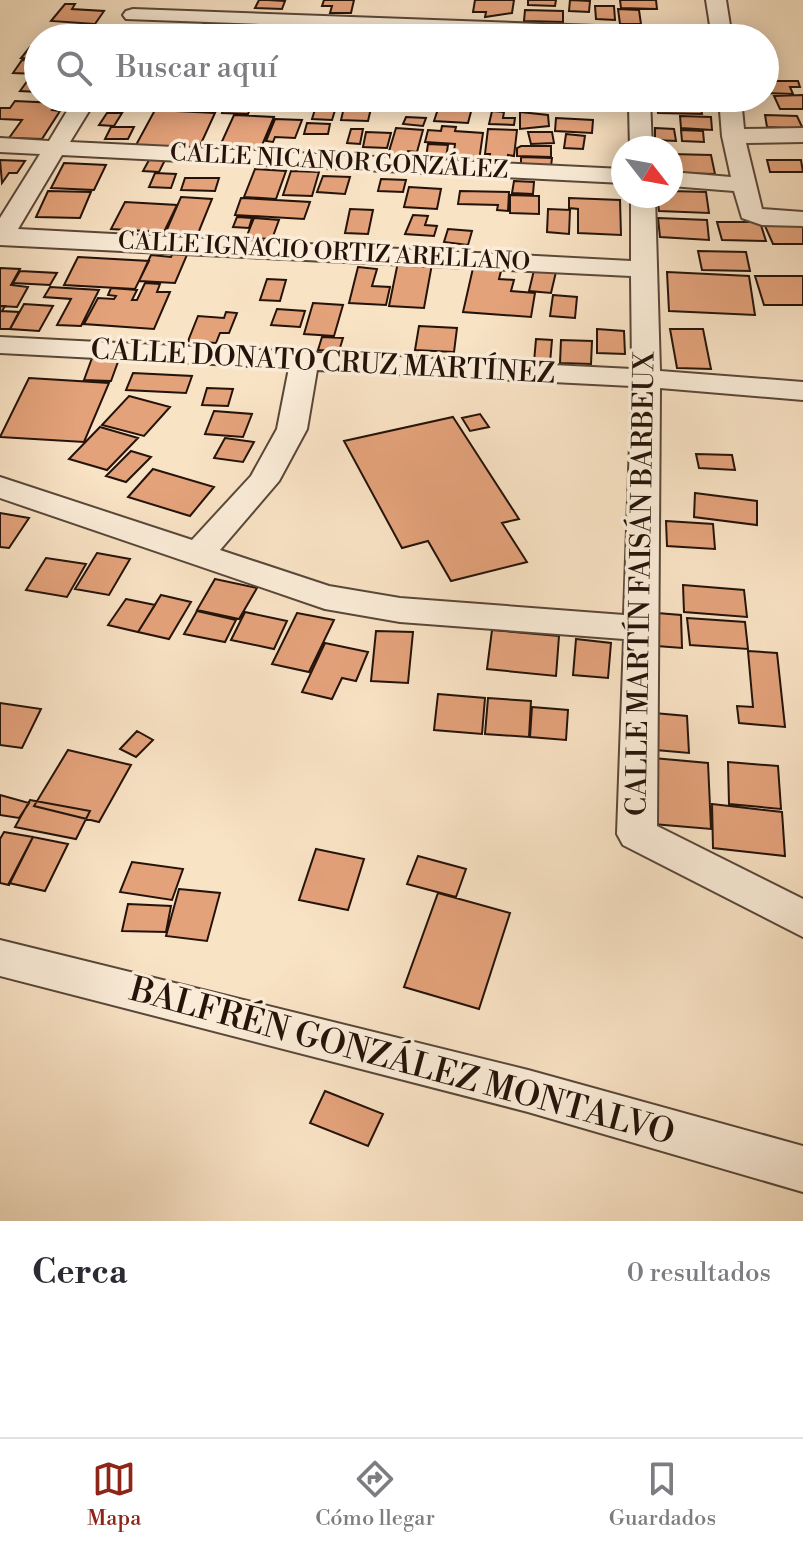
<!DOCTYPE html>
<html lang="es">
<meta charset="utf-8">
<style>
:root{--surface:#fff;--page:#f7f7f7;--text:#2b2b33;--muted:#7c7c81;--line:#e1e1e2;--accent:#8f2418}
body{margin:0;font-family:"Libre Bodoni",serif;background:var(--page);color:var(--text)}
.compass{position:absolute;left:611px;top:136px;width:72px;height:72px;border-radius:50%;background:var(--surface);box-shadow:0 4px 20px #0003;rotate:121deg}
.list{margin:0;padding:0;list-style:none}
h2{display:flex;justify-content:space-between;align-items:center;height:104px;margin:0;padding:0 32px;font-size:34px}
h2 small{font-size:26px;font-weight:400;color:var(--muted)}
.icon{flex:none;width:44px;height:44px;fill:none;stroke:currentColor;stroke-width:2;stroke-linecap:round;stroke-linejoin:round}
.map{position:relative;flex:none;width:803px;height:1221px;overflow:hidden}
.search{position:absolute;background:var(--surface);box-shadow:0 4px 20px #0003;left:24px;right:24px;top:24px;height:88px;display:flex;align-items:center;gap:20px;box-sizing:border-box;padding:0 28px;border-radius:44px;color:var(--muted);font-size:30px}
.sheet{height:216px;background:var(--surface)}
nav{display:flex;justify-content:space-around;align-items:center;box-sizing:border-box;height:112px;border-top:2px solid var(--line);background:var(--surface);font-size:22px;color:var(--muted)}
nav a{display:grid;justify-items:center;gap:4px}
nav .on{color:var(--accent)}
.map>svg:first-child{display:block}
.building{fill:#e4a27b;stroke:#24130a;stroke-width:2}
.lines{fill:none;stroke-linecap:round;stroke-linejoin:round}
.minor-casing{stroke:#594739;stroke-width:4}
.minor{fill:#fbedd9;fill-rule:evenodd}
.labels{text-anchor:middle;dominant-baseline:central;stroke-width:7;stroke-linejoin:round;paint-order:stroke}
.far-street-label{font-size:24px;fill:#24130a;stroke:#fbedd9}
.street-label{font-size:28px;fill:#24130a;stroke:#fbedd9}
.near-street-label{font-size:34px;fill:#24130a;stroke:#fbedd9}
</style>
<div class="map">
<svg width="803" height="1221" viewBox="0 0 803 1221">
<rect width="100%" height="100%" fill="#f9e3c5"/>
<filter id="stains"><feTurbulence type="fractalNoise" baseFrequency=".0025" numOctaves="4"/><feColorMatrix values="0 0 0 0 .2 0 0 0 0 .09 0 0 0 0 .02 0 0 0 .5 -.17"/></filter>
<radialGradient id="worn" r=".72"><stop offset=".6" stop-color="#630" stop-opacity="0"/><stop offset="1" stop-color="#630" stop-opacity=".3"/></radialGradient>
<path class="building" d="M259 0H268L285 1 282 9 255 8Z
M324 0H354L351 13H330L332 6H322Z
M475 0H514L512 13 485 17 486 12H473Z
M528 0H556L555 6 528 5Z
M570 0 590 1 589 12 569 11Z
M620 0H656L657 9 621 8Z
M65 4H75L72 9 104 11 95 24 51 21Z
M595 6H614L615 20 596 19Z
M618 9 639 10 641 24H620Z
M525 10 563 11V22L524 21Z
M204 23 228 25 224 32 200 31Z
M232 23 257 24 249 38H223Z
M260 24 283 25 276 38H251Z
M72 26 97 27 91 37 51 35 54 31 68 32Z
M307 31 332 32 330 38H304Z
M167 32 193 33 191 38H164Z
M30 47H38V59L21 58Z
M22 60 38 61V74L13 73Z
M31 76 38 77V92L20 91Z
M765 81H798L800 87H790L793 94 765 93Z
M803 95V109H780L774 96Z
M167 98H187L182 107 162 106Z
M209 98H254L248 114 222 113 227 99Z
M656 98H699L702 114 658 113Z
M15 101 57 103 52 110 60 111 42 139 9 138 22 120 0 119V108H10Z
M317 103 337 104 332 120 312 119Z
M345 103 372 104 368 121 341 120Z
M439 106 472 108 468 123 434 121Z
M155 110 215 113 199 148 136 145Z
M492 111 504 112 503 118H515L514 125 489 124Z
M520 112 548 115 549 126 520 129Z
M107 113H122L114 126 99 125Z
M234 115 274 117 260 150 219 148Z
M765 115 797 116 803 129 767 127Z
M680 116 711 117 712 130 681 128Z
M406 117 426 118 423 126 403 124Z
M556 118 593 120 592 133 555 131Z
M275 119 302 120 295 138 275 137 273 142 266 141Z
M307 123 330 124 328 134H304Z
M442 126 456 127 455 131 483 133 479 161 453 159 455 144 425 142 428 130 441 131Z
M111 127H134L128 139H105Z
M396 128 423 130 417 152 408 151 406 160 387 158Z
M655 128 674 129 676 141 655 140Z
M351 129H363L360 144 347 143Z
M488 129 517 130 514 156 508 155 507 163 489 162 490 154H485Z
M681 130 703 131 704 142 682 141Z
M366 132 391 133 387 148 363 147Z
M528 132H552L554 143 531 144Z
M566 134 585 136 583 149 564 148Z
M428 144 448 145 446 158 426 157Z
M521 146H551V157L517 156V148Z
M671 154 711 155 715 174 672 173Z
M521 157 552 158 551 166 521 164Z
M0 160 25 161 17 173H9L2 183Z
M149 160H165L159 172 143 171Z
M767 160H801L803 172H770Z
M64 163 106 165 94 190 51 188Z
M255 169 286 171 276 199 244 197Z
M291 171 319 172 312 196 283 195Z
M155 173 176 174 171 188 149 187Z
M323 176 350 177 345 194 317 192Z
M185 178H219L215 191 181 190Z
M381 179 406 180 403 192 378 191Z
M514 181 534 182 533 194 512 193Z
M409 187 441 189 437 209 404 207Z
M48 191 91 192 80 218 36 217Z
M460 191 509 192 508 211 497 210 498 205 458 204Z
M671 191 706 192 709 213 659 211 657 196H671Z
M510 195 539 196V214L510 213Z
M181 197 212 199 197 236 165 234Z
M241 198 310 202 304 219 235 215Z
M569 198 620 200 621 235 578 233V209L569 208Z
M125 202 177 205 164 232 111 229Z
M350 209 373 210 368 234 345 233Z
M548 209 570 210 569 234 547 232Z
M413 215 428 216 425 225 437 226 434 236 405 234Z
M237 217 252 218 249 228 233 227Z
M254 218 279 220 272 239 246 238Z
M658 218 707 220 709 240 660 237Z
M717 222H760L766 241 722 240Z
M803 225V244H773L765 226Z
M448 229 472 231 468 245 444 242Z
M174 250H189L175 283 139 281 151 255 171 257Z
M698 251 746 252 750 271 702 270Z
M78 257 149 261 135 289 64 285Z
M398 262 432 264 424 308 389 306Z
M358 267 377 269 372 286 390 287 386 305 349 303Z
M0 268 20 269 11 285 28 287 17 307 0 306Z
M473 268 501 271 499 279 514 280 511 291 535 293 531 317 463 312Z
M534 270 556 272 551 293 529 291Z
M20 271 57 273 50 285 13 283Z
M667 272 749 276 755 315 669 311Z
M755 276H803V305H764Z
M267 279 286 280 280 301 260 300Z
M145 283 160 284 157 292H170L154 329 84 324 98 298 114 299 116 296 108 295 111 288 137 290 132 300H137Z
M50 287 99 290 81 326 57 325 71 299 44 297Z
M553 295 577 297 575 318 550 316Z
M313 303 343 305 334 336 304 334Z
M24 304 53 306 39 331 10 329Z
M0 306H5L2 311 19 312 10 329H0Z
M277 309 305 311 300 327 271 325Z
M226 312 237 313 229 333H220L216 343 188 341 198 316 224 318Z
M419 326 457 328 454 352 415 350Z
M597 329 624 331 625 354 597 353Z
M670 329H703L711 369 677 368Z
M322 337 343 338 339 351 318 350Z
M536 339 552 340 550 363 534 362Z
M561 340 592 341 591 364 560 363Z
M92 358 119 359 111 381 84 380Z
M133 373 192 376 186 393 126 390Z
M29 378 109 383 84 442 0 437Z
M207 388 233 389 228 406 202 405Z
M129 396 170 407 144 436 102 425Z
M214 411 252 414 243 437 205 434Z
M480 414 489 427 470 431 462 418Z
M453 417 519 519 502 523 527 562 451 581 428 541 402 548 344 441Z
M100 427 138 438 107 470 69 459Z
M225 438 254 442 243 462 214 458Z
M131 451 151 457 126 482 106 476Z
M696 454 732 455 735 470 699 468Z
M153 469 214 487 190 516 128 497Z
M695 493 757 501V525L694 517Z
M0 513 29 518 9 548 0 547Z
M666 521 713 524 715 549 667 546Z
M97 553 130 559 109 595 75 589Z
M46 558 86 564 67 597 26 590Z
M215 579 257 588 239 619 197 610Z
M683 585 744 590 747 617 684 612Z
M161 595 191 602 169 639 138 632Z
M126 599 155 605 138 632 108 625Z
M197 611 236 620 225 642 184 634Z
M245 612 287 621 274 649 231 640Z
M297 613 334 620 309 672 272 664Z
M657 613 681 615 682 648 657 646Z
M687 618 745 622 748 649 690 645Z
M492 630 559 636 556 676 487 669Z
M376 631 413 632 408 683 371 681Z
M576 639 611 643 608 678 573 675Z
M325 643 368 652 356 681 342 678 332 699 302 692Z
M748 651 777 653 785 727 739 723 737 706 753 707Z
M438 694 485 698 482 734 434 730Z
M488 698 531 701 529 737 485 734Z
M0 703 41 709 22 748 0 745Z
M532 707 568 710 566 740 530 737Z
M654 713 687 716 689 753 656 750Z
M137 731 153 740 136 757 120 749Z
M68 750 131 765 99 822 34 806Z
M653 758 708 763 711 829 653 824Z
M728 762 778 766 781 809 729 804Z
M0 795 29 803 19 818 0 815Z
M30 800 90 811 76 839 15 827Z
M712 804 782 812 785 856 713 848Z
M4 832 33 837 9 885 0 883V839Z
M33 837 68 844 45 891 9 883Z
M316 849 364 859 348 910 299 900Z
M418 856 466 869 456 897 407 884Z
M132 862 183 869 172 900 120 892Z
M179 889 220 893 207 941 166 936Z
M438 893 510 913 479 1009 404 987Z
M128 904 171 906 166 932 122 931Z
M325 1091 383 1114 368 1146 310 1123Z"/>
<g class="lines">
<defs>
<path id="minor" d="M706 0H726L732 38H712Z
M133 9 623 27 646 38 126 19 123 15 126 11Z
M75 98H97L70 142 623 169V183L62 155 18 229 631 261V196H655L660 371 803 382V400L660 388 657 826 803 899V937L623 845 617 834 624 639 400 622 325 609 0 498V477L192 540 251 476 277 429 289 368 0 353V337L632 369 631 276 0 245V218L40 154 0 152V138L49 141ZM317 370 632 386 624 615 400 598 329 586 220 550 279 481 307 429Z
M560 98H650L652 148H630L629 107 571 104Z
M719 98H741L744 129 803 128V142L746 143 762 209 803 212V226L762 225 742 218 734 191 671 186V172L731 177 722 136Z
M0 940 528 1070 803 1146V1192L528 1112 0 976Z"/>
</defs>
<use href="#minor" class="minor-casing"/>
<use href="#minor" class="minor"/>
</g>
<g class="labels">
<g class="far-street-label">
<text transform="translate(339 162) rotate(3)">CALLE NICANOR GONZÁLEZ</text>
<text transform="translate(324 252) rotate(3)">CALLE IGNACIO ORTIZ ARELLANO</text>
</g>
<g class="street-label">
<text transform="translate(323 362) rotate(3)">CALLE DONATO CRUZ MARTÍNEZ</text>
<text transform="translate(641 584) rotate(-89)">CALLE MARTÍN FAISÁN BARBEUX</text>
</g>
<g class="near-street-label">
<text transform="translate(402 1062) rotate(15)">BALFRÉN GONZÁLEZ MONTALVO</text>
</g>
</g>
<rect width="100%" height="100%" filter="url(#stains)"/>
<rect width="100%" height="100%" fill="url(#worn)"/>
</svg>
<svg class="compass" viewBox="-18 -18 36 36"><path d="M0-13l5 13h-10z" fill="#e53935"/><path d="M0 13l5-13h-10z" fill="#7c7c81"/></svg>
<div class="search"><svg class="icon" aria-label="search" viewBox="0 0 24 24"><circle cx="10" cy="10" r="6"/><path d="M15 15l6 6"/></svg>Buscar aquí</div>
</div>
<section class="sheet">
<h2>Cerca<small>0 resultados</small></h2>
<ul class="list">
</ul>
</section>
<nav>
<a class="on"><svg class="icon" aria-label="map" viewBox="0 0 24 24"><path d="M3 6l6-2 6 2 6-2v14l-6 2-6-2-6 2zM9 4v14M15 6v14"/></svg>Mapa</a>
<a><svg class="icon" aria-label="directions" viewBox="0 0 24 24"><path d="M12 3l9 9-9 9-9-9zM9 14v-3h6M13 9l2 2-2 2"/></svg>Cómo llegar</a>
<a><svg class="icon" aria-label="saved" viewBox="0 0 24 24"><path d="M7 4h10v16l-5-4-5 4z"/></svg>Guardados</a>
</nav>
